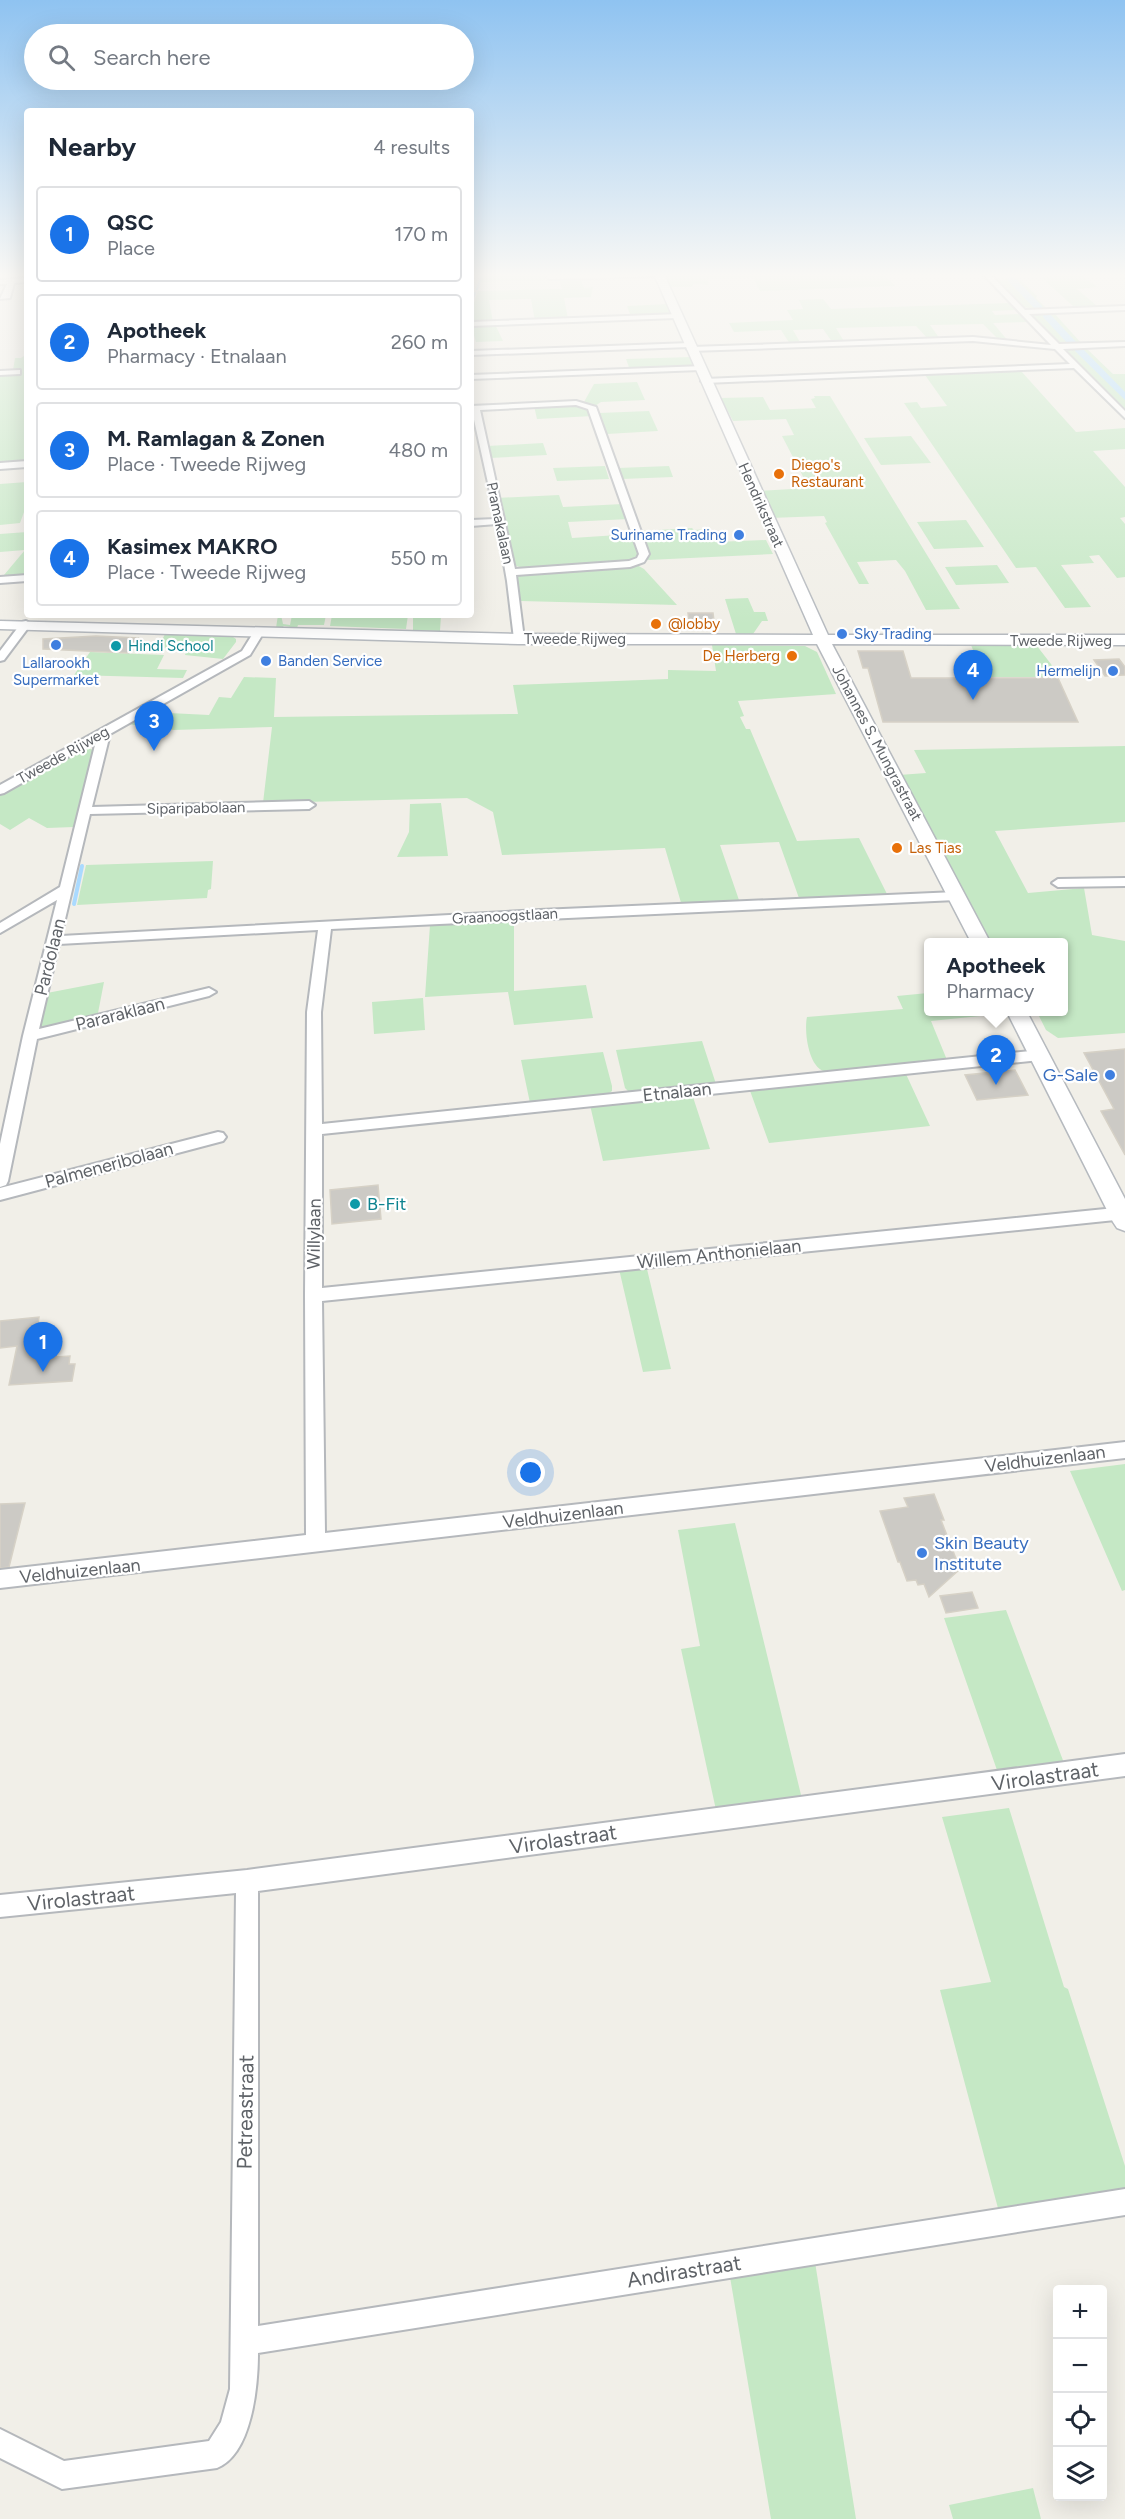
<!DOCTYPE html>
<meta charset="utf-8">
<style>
:root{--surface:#fff;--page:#f2f2f3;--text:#1f2937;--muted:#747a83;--line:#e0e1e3;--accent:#1a73e8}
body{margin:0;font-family:Figtree,sans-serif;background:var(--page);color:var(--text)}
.controls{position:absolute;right:18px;bottom:18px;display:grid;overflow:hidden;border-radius:6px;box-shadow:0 6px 24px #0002}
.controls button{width:54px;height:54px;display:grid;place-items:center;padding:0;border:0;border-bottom:2px solid var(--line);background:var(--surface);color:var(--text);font:30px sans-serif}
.you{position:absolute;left:531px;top:1473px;width:21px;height:21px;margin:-15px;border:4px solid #fff;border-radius:50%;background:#1a73e8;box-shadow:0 0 0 9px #1a73e833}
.badge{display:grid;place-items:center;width:39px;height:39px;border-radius:50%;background:var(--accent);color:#fff;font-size:20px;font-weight:700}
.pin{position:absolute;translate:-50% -50px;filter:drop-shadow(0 2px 3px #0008)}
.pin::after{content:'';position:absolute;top:32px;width:21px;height:18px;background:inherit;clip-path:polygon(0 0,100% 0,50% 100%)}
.popup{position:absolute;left:924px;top:938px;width:144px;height:78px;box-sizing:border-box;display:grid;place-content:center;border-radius:6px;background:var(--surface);filter:drop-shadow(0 2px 4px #0005);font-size:20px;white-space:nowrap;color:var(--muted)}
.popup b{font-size:22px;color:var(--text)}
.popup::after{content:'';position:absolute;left:50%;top:100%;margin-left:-12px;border:12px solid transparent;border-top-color:var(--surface)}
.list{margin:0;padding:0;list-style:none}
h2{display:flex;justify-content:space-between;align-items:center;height:78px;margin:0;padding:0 24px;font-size:26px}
h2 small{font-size:20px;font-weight:400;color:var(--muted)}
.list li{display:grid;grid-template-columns:39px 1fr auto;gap:18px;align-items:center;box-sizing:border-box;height:96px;margin:0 12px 12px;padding:0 12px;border:2px solid var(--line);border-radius:6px}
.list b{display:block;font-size:22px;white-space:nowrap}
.list p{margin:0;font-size:20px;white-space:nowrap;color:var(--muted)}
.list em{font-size:20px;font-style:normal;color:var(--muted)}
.icon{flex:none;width:33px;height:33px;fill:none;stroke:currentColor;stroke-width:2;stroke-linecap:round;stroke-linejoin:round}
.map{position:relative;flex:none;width:1125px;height:2519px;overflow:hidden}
.search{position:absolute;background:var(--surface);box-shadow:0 6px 24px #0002;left:24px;top:24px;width:450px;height:66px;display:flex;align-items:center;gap:15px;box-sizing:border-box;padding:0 21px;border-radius:33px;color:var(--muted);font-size:22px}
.panel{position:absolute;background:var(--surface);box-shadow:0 6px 24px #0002;left:24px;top:108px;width:450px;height:510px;border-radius:6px}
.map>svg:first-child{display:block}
.green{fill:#c5e8c5}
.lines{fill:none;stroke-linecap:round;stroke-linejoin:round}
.stream-far1{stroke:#aadaff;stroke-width:2}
.stream{stroke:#aadaff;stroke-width:4}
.canal{fill:#aadaff;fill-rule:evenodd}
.building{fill:#cccac5;stroke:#d6d1c6;stroke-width:1.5}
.street-casing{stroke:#b5b8bc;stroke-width:4}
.secondary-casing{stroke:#b6babf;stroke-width:3}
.street{fill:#fff;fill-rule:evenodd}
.secondary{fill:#fff;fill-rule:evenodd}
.food-dot{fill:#e8710a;stroke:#fff;stroke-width:2}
.shop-dot{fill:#3f7fe0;stroke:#fff;stroke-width:2}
.culture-dot{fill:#0f9aa8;stroke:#fff;stroke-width:2}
.labels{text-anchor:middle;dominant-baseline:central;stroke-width:4.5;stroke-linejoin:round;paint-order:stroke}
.far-food-label{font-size:15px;fill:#c56008;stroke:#fff;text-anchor:start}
.far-street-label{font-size:15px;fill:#5f6368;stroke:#fff}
.far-shop-label{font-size:15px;fill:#366cbe;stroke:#fff;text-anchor:end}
.far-culture-label{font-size:15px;fill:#0d838f;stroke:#fff;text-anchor:start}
.street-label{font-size:18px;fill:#5f6368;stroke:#fff}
.shop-label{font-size:18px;fill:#366cbe;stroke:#fff;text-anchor:end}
.culture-label{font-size:18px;fill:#0d838f;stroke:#fff;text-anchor:start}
.near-street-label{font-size:21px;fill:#5f6368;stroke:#fff}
</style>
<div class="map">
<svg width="1125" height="2519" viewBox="0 0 1125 2519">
<rect width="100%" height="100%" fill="#f1efe8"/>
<path class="green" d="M483 272H578L579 276 545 277V280L479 282Z
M661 272H882L895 286 760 291 753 278 708 279V285L693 284 692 287H668Z
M1082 275 1097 287 1077 289 1097 306 1074 307 1041 277Z
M580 277 584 288 593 287 591 297 564 298 568 319 535 321 531 299 489 300 493 322 471 323V312L478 291 562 289 559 278Z
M1018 278 1037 296 1036 298 1048 310 1021 307 995 280Z
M823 299 831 309 1010 303 1016 310 992 311 995 315 1020 314 1028 322 993 323 1009 342 999 340 983 324 930 325 940 339H928L916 326 836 328 845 343H833L823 329 793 330 801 344H790L781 330 734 332 729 323 793 320 787 310 803 309 799 300Z
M669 304 673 314 631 317 627 306Z
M1049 312 1055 314 1082 344 1058 345 1030 315Z
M495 324 503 341 476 342 471 325Z
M1085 347 1113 374H1125V412L1062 349Z
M27 354V462L0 464V376L21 374V370H13L15 358H21Z
M691 357 694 367 630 370 626 359Z
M1021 371 1076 432 1125 428V449L1093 451 1125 487V517L1120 518 1125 524V577L1117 578 1099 555 1089 556 1094 563 1061 565 1091 607 1065 608 1036 567 1016 568 904 403 917 402 921 408 947 406 925 375Z
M637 382 645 400 601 402 595 406 584 402 594 384Z
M814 396H830L960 609 926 610 905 571 896 560 857 562 869 584H859L825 523 827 522 824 516 770 518 758 491 809 488 782 436 794 435 786 419 733 421 721 398 763 397 770 410 816 408 811 399 815 398Z
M576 404 590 408 593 416 537 419 534 406Z
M649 411 658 431 607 434 599 413Z
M911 436 931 463 881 465 864 438Z
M543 443 547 455 490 458 487 446Z
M605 466 609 479 557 481 553 468Z
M669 466 673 477 622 479 618 468Z
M27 482V504L20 523 0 525V484Z
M559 495 563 507 623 504 629 519 568 522 572 538 633 534 640 557 633 561 525 569 514 565 497 498Z
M966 520 984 547 934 549 917 522Z
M692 528 694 530 710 529 716 542 766 540 773 554 648 560 641 531Z
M27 532V577H5L4 575 25 550 0 552V534Z
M637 565 644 569 677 605 520 601 515 578 520 574Z
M997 565 1009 583 956 585 945 567Z
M748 598 754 612H765L768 621H762L753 634H736L725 599Z
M278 615H281L283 624 290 625 292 615H326L324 625H298L297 628 284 626 280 629 276 628Z
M332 615H408L406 629 330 626Z
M413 615H441L440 631 413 630Z
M166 632 230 635 236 639V642L223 659 185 655 187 649 158 648Z
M712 645 805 646 817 652 836 694 738 701 744 716 740 717 746 729H750L797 841 859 838 888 896 800 901 779 842 720 845 740 903 682 906 665 848 502 855 493 812 467 798 263 803 272 727 174 730 127 724 149 712 209 715 219 697 231 698 244 677 276 678 274 717 518 714 513 685 668 679V670L716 671Z
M971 645 1037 646 1061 677H984Z
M90 652 164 655 157 669 187 670 183 678 74 675Z
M1125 746V822L995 831 1028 893 1084 888 1092 935 1125 941V1033L1058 1038 1046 1030 1037 1012H1064V942H987L899 775 926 773 914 750Z
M80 749H91L95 752 74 827 47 828 29 818 10 830 0 824V793Z
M441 803 448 856 397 857 409 832 410 804Z
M213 861 211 889 208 890 207 898 77 905 86 865Z
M514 920V991L586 985 593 1018 514 1025 508 992 425 997 430 925Z
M104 982 98 1013 92 1018 38 1028 47 993Z
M928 993V1012L1010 1013 931 1021 947 1060 834 1072C830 1072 827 1073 824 1071 808 1066 804 1030 807 1017L903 1009 897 996Z
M423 998 425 1030 374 1034 372 1002Z
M702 1041 716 1084 635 1092H629L625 1088 616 1050Z
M603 1052 612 1086V1091L608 1094 530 1103 521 1060Z
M905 1072 930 1126 769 1143 749 1088Z
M692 1094 710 1149 603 1161 590 1105Z
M646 1265 671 1369 643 1372 619 1269Z
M1125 1464V1590L1122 1591 1070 1471Z
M735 1523 802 1799 716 1810 681 1649 700 1646 678 1530Z
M1006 1610 1064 1763 998 1773 944 1618Z
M1009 1808 1064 1987 1068 1989 1125 2166V2194L999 2212 940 1990 991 1982 942 1817Z
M815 2262 856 2519H771L730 2277Z
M1033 2488 1041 2519H953L949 2505Z"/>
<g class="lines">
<path class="stream-far1" d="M477 289 483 272
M471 303 475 293"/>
<path class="stream" d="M74 904 82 866"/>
<path class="canal" d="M1008 277H1014L1042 306V310H1036L1008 281Z
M1043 313H1049L1076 342V346H1070L1043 317Z
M1075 347H1081L1125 392V400L1075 351Z"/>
</g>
<path class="building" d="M688 613H713L715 629H690Z
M96 636 138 638 129 653 43 649V639Z
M858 651H903L911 678H1058L1078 722H883L868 668H863Z
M1119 659 1125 667V675L1105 676 1094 660Z
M1125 1049V1155L1101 1111 1114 1109 1084 1053Z
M1015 1070 1028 1095 977 1100 965 1075Z
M378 1185 381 1219 332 1224 330 1190Z
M39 1317 34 1351 57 1350 56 1357 70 1356 69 1364H75L72 1381 9 1385 17 1346 0 1348V1321Z
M934 1494 944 1520H941L960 1569 929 1597 924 1584 918 1585 916 1580 907 1581 900 1562H898L880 1511 908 1507 904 1498Z
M25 1503 9 1567 0 1568V1504Z
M972 1592 978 1608 946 1613 940 1596Z"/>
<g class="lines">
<defs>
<path id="street" d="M981 272H988L1025 310 1125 306V310L1029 314 1059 344 1125 342V346L1063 349 1125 411V418L1074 368 705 383 701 381 705 379 1070 364 1055 349 973 341 691 351 687 349 689 347 471 355V351L690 343 694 345 692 347 973 337 1051 345Z
M661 273 659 276 550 279 547 277 550 275Z
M27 278V282L14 283 10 298 0 299 7 284H0V280Z
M679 314 676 318 471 326V322Z
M703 366 704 368 700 370 471 379V375Z
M20 370V374L0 375V371Z
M576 401 596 407 649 554 644 562 630 567 516 575 524 639 519 642 514 639 507 581 497 524 471 526V520L496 519 471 406ZM576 405 588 409 639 554 637 558 629 561 515 569 480 410Z
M27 461V467L0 469V463Z
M27 575V581L0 583V577Z
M26 621 31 624 4 660 0 661V651L22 622Z
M259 629 264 632 250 655 110 734 92 807 309 801 315 805 309 809 90 814 61 936 540 910 956 892 962 896 956 900 331 929 321 1012 322 1124 1040 1050 1047 1055 1040 1060 322 1134V1288L1125 1207V1219L322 1301 325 1533 1125 1442V1458L0 1588V1570L306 1535 305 1295 307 1012 318 930 59 944 39 1029 209 988 216 992 209 996 37 1039 8 1181 6 1185 0 1187V1144L23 1036 57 900 0 933V923L60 887 96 741 4 793 0 794V785L242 651 255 630Z
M1125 878V886L1058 887 1052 883 1058 879Z
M218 1132 223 1133 226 1137 223 1141 0 1200V1188Z
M1125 1754V1776L258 1891V2326L1125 2189V2215L258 2353C258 2386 252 2454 217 2468L62 2489 0 2458V2429L64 2461 209 2441 221 2422 230 2389 236 1893 0 1917V1895L247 1870Z"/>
<path id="secondary" d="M653 272H663L828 635H1125V645L832 644 990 942H971L817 644H519L0 629V621L519 634 813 635Z
M1007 1012H1027L1125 1199V1231L1117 1228 1113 1222Z"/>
</defs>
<use href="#street" class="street-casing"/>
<use href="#secondary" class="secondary-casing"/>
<use href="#street" class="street"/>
<use href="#secondary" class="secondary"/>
</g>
<linearGradient id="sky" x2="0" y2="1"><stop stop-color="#8fc3f1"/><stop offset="0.44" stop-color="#f9f8f5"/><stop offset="1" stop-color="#f9f8f5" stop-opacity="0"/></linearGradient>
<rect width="1125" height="625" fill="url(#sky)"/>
<g class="food-dot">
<circle cx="779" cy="474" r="6"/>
<circle cx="656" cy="624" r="6"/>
<circle cx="792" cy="656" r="6"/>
<circle cx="897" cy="848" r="6"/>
</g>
<g class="shop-dot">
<circle cx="739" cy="535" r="6"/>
<circle cx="842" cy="634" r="6"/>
<circle cx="56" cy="645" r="6"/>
<circle cx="266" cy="661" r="6"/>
<circle cx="1113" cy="671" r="6"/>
<circle cx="1110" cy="1075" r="6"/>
<circle cx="922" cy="1553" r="6"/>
</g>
<g class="culture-dot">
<circle cx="116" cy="646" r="6"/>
<circle cx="355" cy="1204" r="6"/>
</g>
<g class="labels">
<g class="far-food-label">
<text x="791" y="465">Diego's<tspan x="791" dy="17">Restaurant</tspan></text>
<text x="668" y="624">@lobby</text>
<text x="780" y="656" text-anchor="end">De Herberg</text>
<text x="909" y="848">Las Tias</text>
</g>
<g class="far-street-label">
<text transform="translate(761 505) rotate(66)">Hendrikstraat</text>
<text transform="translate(500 523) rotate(78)">Pramakalaan</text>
<text x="575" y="639">Tweede Rijweg</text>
<text x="1061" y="641">Tweede Rijweg</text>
<text transform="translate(877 743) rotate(62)">Johannes S. Mungrastraat</text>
<text transform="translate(63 755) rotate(-29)">Tweede Rijweg</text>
<text transform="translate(196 808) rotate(-1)">Siparipabolaan</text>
<text transform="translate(505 916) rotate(-3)">Graanoogstlaan</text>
</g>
<g class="far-shop-label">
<text x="727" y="535">Suriname Trading</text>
<text x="854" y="634" text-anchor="start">Sky Trading</text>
<text x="278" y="661" text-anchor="start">Banden Service</text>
<text x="56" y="663" text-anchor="middle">Lallarookh<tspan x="56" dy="17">Supermarket</tspan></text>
<text x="1101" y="671">Hermelijn</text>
</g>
<g class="far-culture-label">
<text x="128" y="646">Hindi School</text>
</g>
<g class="street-label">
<text transform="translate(50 957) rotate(-76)">Pardolaan</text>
<text transform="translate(120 1014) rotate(-14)">Pararaklaan</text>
<text transform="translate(677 1092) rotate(-6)">Etnalaan</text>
<text transform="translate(109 1165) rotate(-15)">Palmeneribolaan</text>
<text transform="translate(314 1234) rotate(-89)">Willylaan</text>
<text transform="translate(719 1254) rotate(-6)">Willem Anthonielaan</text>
<text transform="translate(1045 1459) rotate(-7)">Veldhuizenlaan</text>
<text transform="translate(563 1515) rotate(-7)">Veldhuizenlaan</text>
<text transform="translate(80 1571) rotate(-6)">Veldhuizenlaan</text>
</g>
<g class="shop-label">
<text x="1098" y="1075">G-Sale</text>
<text x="934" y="1543" text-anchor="start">Skin Beauty<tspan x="934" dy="21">Institute</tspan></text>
</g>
<g class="culture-label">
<text x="367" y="1204">B-Fit</text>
</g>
<g class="near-street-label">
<text transform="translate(1045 1776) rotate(-8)">Virolastraat</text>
<text transform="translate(563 1839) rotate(-8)">Virolastraat</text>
<text transform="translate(81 1898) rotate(-6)">Virolastraat</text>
<text transform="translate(245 2112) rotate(-89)">Petreastraat</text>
<text transform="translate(684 2271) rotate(-9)">Andirastraat</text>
</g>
</g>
</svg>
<div class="controls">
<button>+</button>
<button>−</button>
<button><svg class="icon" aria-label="locate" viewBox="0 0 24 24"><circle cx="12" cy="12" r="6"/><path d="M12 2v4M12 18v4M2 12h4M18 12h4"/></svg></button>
<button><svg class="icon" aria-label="layers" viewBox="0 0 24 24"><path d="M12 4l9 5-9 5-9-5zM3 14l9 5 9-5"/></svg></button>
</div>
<div class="you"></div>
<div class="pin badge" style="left:43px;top:1372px">1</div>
<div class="pin badge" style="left:996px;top:1085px">2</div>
<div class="popup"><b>Apotheek</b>Pharmacy</div>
<div class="pin badge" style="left:154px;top:751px">3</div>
<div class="pin badge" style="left:973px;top:700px">4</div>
<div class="search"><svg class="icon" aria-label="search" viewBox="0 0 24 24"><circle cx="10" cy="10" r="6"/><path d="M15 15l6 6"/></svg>Search here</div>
<section class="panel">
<h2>Nearby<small>4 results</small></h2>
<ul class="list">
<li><span class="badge">1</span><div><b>QSC</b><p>Place</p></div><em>170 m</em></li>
<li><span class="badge">2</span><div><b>Apotheek</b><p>Pharmacy · Etnalaan</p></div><em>260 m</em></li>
<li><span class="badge">3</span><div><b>M. Ramlagan &amp; Zonen</b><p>Place · Tweede Rijweg</p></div><em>480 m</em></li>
<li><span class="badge">4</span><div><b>Kasimex MAKRO</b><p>Place · Tweede Rijweg</p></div><em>550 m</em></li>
</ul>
</section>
</div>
